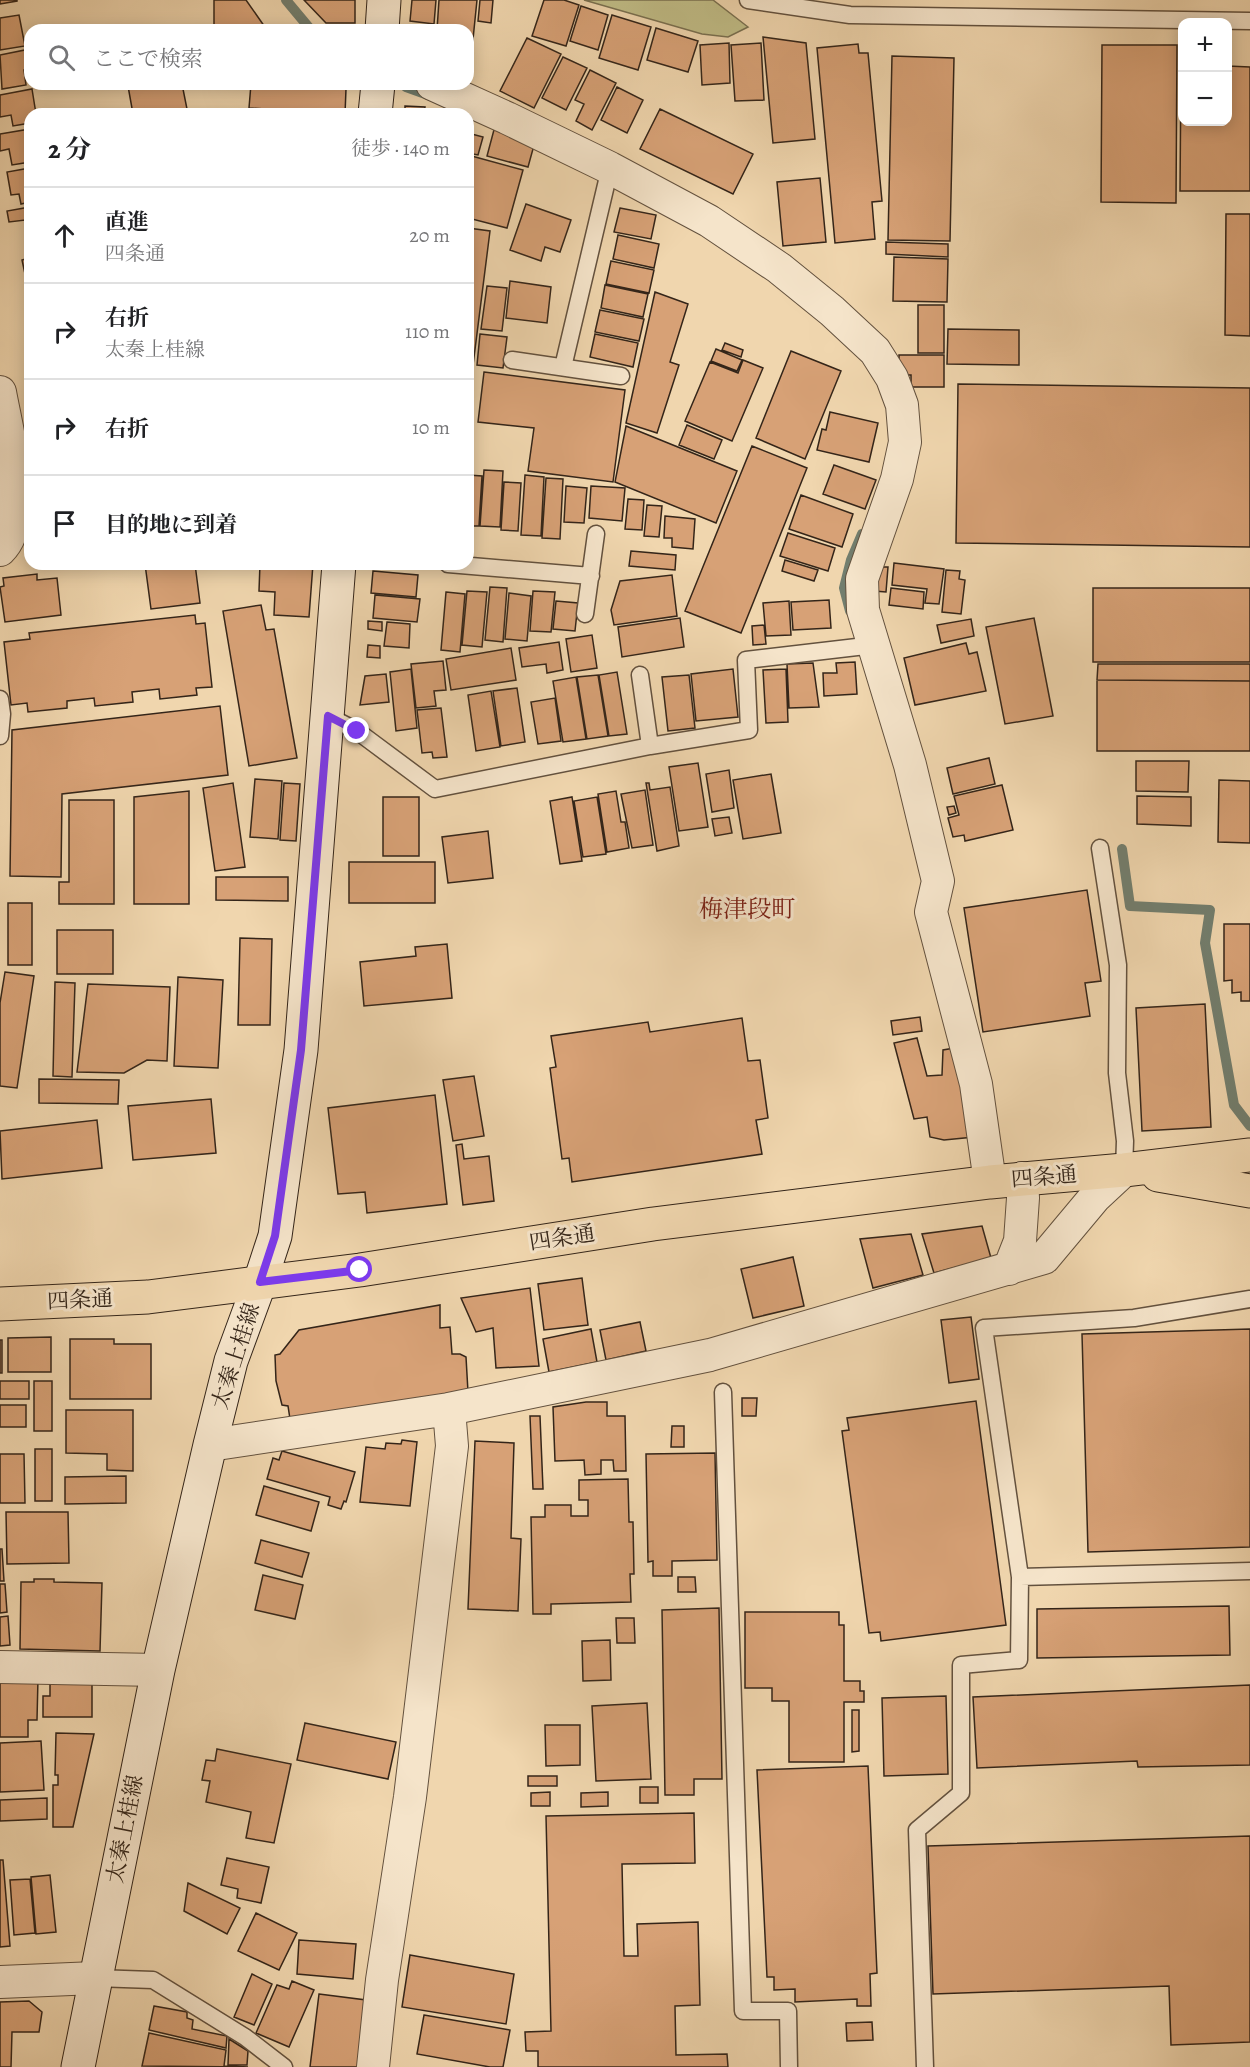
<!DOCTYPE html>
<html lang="ja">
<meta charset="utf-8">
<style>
:root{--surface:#fff;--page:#f6f6f6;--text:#202124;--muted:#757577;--line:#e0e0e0}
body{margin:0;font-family:Alegreya,"Noto Serif JP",serif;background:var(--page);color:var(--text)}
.controls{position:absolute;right:18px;top:18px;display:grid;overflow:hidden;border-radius:12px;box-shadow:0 3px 15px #0003}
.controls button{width:54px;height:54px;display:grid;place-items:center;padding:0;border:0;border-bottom:2px solid var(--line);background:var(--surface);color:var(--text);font:30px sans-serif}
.stop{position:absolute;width:18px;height:18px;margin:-14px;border:4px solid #7c3aed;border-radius:50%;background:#fff}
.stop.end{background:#7c3aed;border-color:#fff;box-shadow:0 2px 6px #0008}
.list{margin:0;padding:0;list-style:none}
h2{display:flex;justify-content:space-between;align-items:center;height:78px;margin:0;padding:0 24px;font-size:26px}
h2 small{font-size:20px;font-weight:400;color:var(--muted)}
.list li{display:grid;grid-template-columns:39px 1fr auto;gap:18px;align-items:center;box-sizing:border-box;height:96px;padding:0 24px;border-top:2px solid var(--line)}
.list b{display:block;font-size:22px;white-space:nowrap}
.list p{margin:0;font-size:20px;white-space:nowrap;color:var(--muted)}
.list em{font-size:20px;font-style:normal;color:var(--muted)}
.icon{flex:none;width:33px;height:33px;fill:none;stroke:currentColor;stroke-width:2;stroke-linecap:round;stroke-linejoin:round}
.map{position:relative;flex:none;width:1250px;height:2067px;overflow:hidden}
.search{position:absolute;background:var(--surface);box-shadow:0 3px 15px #0003;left:24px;top:24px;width:450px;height:66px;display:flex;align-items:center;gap:15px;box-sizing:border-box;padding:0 21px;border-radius:18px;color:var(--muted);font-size:22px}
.panel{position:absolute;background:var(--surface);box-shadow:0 3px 15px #0003;left:24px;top:108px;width:450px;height:462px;border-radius:18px}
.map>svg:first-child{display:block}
.green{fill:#c0bc86;stroke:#7a7050;stroke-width:1.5}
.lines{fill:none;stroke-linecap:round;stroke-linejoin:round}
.stream{stroke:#727e6e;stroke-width:10}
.building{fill:#d7a176;stroke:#342519;stroke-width:1.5}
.service-casing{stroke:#63513e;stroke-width:19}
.minor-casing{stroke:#63513e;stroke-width:34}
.secondary-casing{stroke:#342519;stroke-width:35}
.primary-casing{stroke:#342519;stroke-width:35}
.service{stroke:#f5e4ca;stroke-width:16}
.minor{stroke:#f5e4ca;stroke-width:32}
.secondary{stroke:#f5e4ca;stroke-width:33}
.primary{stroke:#f0d6ae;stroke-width:33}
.route{stroke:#7c3aed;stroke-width:8}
.labels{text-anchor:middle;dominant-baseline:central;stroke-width:6;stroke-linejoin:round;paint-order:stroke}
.street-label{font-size:22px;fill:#342519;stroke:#f5e4ca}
.neighbourhood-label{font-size:24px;fill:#7a1f14;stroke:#f5e4ca}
</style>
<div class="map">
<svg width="1250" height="2067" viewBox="0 0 1250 2067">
<rect width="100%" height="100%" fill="#f0d6ae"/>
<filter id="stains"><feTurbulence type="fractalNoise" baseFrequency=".00333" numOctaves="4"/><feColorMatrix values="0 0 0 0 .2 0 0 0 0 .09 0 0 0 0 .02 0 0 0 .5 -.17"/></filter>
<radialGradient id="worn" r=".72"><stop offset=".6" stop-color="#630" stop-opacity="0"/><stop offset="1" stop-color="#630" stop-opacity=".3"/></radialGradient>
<path class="green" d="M584 0H713L748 27 728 37 702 34Z"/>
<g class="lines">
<path class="stream" d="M286 0 311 30
M406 87 431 96
M850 611 844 588 851 560 862 534
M1122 849 1130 906 1210 910 1205 943 1234 1105 1250 1126"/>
</g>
<path class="building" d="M0 0H17V1L0 4Z
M214 0H246L267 30H214Z
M304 0H355V23H326Z
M412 0H436L434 24 410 21Z
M439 0H477L472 49H468V30H437Z
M480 0H493L491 23 478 21Z
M544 0H564L579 5 566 46 532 36Z
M581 6 608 15 598 50 570 41Z
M19 15 25 46 0 50V18Z
M612 15 651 27 638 70 599 58Z
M656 28 698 41 688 72 647 60Z
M763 37 806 43 815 139 773 143Z
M527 38 561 54 534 108 500 91Z
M729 43 730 83 702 85 700 45Z
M761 43 764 100 735 101 731 45Z
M858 44 859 53H868L882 201 872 202 875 239 835 243 817 48Z
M1102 45H1177L1176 203 1101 202Z
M25 50 28 68 24 70 26 85 2 89 0 55Z
M892 56 954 58 950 241 888 240Z
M563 57 587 68 566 110 542 98Z
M1181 66 1182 122H1228V66L1250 67V191H1180Z
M590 70 616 83 592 130 576 121 584 104 575 100Z
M138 84H182L188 114H133L128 86Z
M251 84H311V86L346 89 345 114H264L265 109 249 108Z
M617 87 643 100 627 133 601 120Z
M32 89 36 114H30V123L13 126 11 115 0 117V95Z
M405 106 425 107 424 113 444 114H405Z
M660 109 753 154 733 194 640 149Z
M495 126 536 138 528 167 487 156Z
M30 129V162L12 165 9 149 0 151V134Z
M468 133 483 137 478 155 468 153Z
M468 155 523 170 507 228 468 218Z
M30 168V202L21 204 19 194 11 195 7 172Z
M820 178 826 242 783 246 777 182Z
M526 204 571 220 560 252 545 247 541 261 510 250Z
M30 207V236H28L25 220 9 222 7 211Z
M620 208 656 215 651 239 614 232Z
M1226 214H1250V336L1225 335Z
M468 228 490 231 473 365 468 364Z
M618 235 659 244 654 268 613 259Z
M27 241H30V274H25L22 260 29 258Z
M886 242 948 244V257L886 254Z
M894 257 948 259 947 302 893 301Z
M611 261 654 270 649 293 606 284Z
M510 281 551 287 547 323 506 318Z
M30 282V299H28L25 283Z
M605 285 648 294 643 317 601 308Z
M487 286 507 288 502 331 481 329Z
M655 292 688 304 670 362 679 365 657 433 626 423Z
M918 305H944V353H918Z
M600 310 644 319 639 341 595 332Z
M948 329 1019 330V365L947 364Z
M480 334 507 337 503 368 477 365Z
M595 334 638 343 633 367 590 357Z
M725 343 743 350 741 357 722 350Z
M716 349 742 360 737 371 711 361Z
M791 351 841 371 805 459 756 438Z
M899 355H944V387H911V375H899Z
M743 360 763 368 732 441 685 421 710 362 738 373Z
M484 372 625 390 613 482 528 471 534 428 478 422Z
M958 384 1250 388V547L956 543Z
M830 412 878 423 869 462 817 450 822 429 826 430Z
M687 425 722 440 714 459 679 445Z
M626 426 737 471 716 523 615 482Z
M752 446 807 468 741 633 685 611Z
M834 465 876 480 865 509 823 494Z
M484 470 503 471 500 527 480 526Z
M468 475 482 476 479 526H468Z
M525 475 544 477 541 536 521 535Z
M546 478 563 479 560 539 542 538Z
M504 482 521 483 518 531 501 530Z
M566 486 587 488 584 523 564 522Z
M591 486 625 488 622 521 589 518Z
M801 495 853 514 842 547 789 529Z
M628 499 644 500 642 530 625 529Z
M647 505 662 506 659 537 644 536Z
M665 516 695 519 693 549 672 547V538H664Z
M788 533 835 548 828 571 780 556Z
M631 551 676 555 675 570 629 566Z
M785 560 818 570 814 581 782 571Z
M894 563 944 569 939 604 925 603 927 589 892 585Z
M145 564H195L200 603 151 609Z
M260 564H313L309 617 274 615 275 592 259 591Z
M876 567H888L886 592 874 591Z
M946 570 960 571 959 579 965 580 961 614 942 612Z
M373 571 418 575 416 597 371 593Z
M37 574V580L57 578 61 615 5 622 0 587 4 586 3 578Z
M672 575 677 616 614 625 611 610 620 581Z
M490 587 507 588 503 642 485 640Z
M891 588 924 592 923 609 889 605Z
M1093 588H1250V662H1093Z
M467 591 487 592 482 647 462 645Z
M533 591 555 592 551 632 530 631Z
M446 592 465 594 460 652 441 650Z
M509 593 531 596 527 641 505 639Z
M375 595 420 599 417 622 373 618Z
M829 600 831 628 793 630 791 602Z
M556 601 578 603 575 631 553 629Z
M789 601 791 635 766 636 763 603Z
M261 605 266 630 274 629 297 758 249 766 223 611Z
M195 615 196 624 205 623 212 687 196 688 197 695 160 699 159 689 132 692 133 702 95 706 94 698 67 701V708L28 712 27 703 11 705 4 642 30 639 29 633Z
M680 618 684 647 622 657 618 627Z
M1034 618 1053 716 1005 724 986 627Z
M971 619 974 636 941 643 937 625Z
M368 621 382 622V631L368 629Z
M387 622 410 624 409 648 384 646Z
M764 625 766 644 753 645 752 626Z
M592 635 597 668 571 672 566 639Z
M559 642 563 670 547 673 546 664 522 667 519 648Z
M966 643 969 654 977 652 986 691 915 705 904 658Z
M368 645 380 646V658L367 657Z
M511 648 516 680 451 690 446 659Z
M443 661 446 690 434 691 436 706 416 708 411 664Z
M855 662 857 694 824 696 823 673H837L836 663Z
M813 663 819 707 789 708 787 664Z
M1098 664H1250V681L1097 680Z
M411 669 417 728 396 731 390 672Z
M733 669 738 717 696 721 691 674Z
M786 669 788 722 766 723 763 670Z
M617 672 627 734 609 736 599 675Z
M386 674 389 702 360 705 365 676Z
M598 675 608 736 587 739 577 677Z
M689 675 695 728 668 731 662 677Z
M576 677 586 739 563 742 553 681Z
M1097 680 1250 681V751H1097Z
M517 688 525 742 501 746 493 691Z
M491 691 500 747 476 751 468 695Z
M555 698 561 741 538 744 531 702Z
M220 706 228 775 62 794 61 877 10 876 12 730Z
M441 708 447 757 433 758 432 752 422 753 417 710Z
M989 758 995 784 953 794 947 768Z
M1136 761H1189L1188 792 1136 791Z
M698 763 708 827 679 831 669 767Z
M729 770 734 808 712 812 706 774Z
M771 774 781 833 743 839 733 780Z
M255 779 282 781 278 839 250 837Z
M1219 780 1250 781V843L1218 842Z
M233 783 245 867 215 871 203 788Z
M284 783 300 784 296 841 280 840Z
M646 783H649L650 790 670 787 679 846 657 851Z
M1002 785 1013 830 965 841 964 835 953 837 948 818 959 815 954 796Z
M645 790 653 845 632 848 621 794Z
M189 791V904H134V797Z
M616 791 621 822H625L629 848 607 852 598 794Z
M1137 796 1191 797V826L1137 824Z
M383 797H419V856H383Z
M572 797 582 861 560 864 550 801Z
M597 797 606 854 583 857 574 801Z
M69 800H114V904H59V882H69Z
M954 806 956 813 949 815 947 807Z
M729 817 732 833 715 836 712 819Z
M488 831 493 878 448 883 442 837Z
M349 862H435V903H349Z
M216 877H288V901L216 900Z
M1087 890 1101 981 1085 983 1090 1016 983 1032 964 908Z
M8 903H32V965H8Z
M1224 924H1250V1001H1241V992L1232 993V980L1224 981Z
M57 930H113V974H57Z
M240 938 272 939 270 1025H238Z
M447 944 452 998 364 1006 360 962 416 956 415 947Z
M5 972 34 976 17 1088 0 1086V1003Z
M178 977 223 980 218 1068 174 1066Z
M55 982 75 983 72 1077 53 1076Z
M88 984 170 987 167 1061 147 1060 124 1073 77 1072Z
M1205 1004 1211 1127 1142 1131 1136 1008Z
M920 1017 922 1031 893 1035 891 1021Z
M742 1018 748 1061 760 1060 768 1118 756 1120 762 1154 572 1182 569 1158 562 1159 550 1068 556 1067 551 1036 648 1022 650 1032Z
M917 1038 927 1076 942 1075 943 1050 960 1047 974 1137 944 1140 930 1137 927 1117 914 1119 894 1043Z
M474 1076 484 1136 453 1141 443 1080Z
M39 1079 119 1080 118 1104 39 1103Z
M435 1095 447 1204 367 1213 365 1192 338 1194 328 1108Z
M211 1099 216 1153 133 1160 128 1106Z
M97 1120 102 1168 2 1179 0 1131Z
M462 1144 464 1159 489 1156 494 1201 463 1205 456 1145Z
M982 1226 991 1258 934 1273 922 1234Z
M911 1234 923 1275 873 1288 860 1239Z
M793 1257 804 1306 753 1318 741 1269Z
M582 1278 588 1325 544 1330 538 1284Z
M530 1288 539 1366 496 1368 493 1328 476 1332 461 1298Z
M440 1305V1328L450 1327 452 1354H460L466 1357 468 1392 290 1419 288 1406 282 1405 276 1381 275 1355 280 1354 299 1330Z
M971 1317 979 1379 949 1383 941 1320Z
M640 1322 646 1351 606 1360 600 1330Z
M591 1329 597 1362 549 1372 543 1339Z
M1250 1329V1547L1088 1552 1082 1334Z
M51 1337V1372H8V1338Z
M70 1339H114V1344H151V1399H70Z
M0 1340H2V1373H0Z
M0 1381H29V1399H0Z
M34 1381H52V1431H34Z
M742 1398H757L756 1416H742Z
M976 1401 1006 1625 881 1641 880 1632 869 1633 842 1431 849 1430 847 1418Z
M586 1402H607V1416H625L626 1471H614L613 1460H601V1474L585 1475 584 1460 555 1461 553 1407Z
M0 1405H26V1427H0Z
M66 1410H133V1471L107 1470V1454L66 1453Z
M530 1416H540L543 1489H533Z
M672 1426H684V1447H671Z
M402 1440 417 1442 410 1506 360 1502 366 1447 385 1449 386 1443 401 1444Z
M475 1441 514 1443 511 1538 521 1539 518 1611 468 1609Z
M35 1449H52V1501H35Z
M282 1451 355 1472 346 1502 344 1501 341 1509 328 1505 330 1497 267 1479 273 1458 279 1460Z
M715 1453 717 1560 672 1561V1576H653V1561L648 1562 646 1454Z
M0 1454H24L25 1503H0Z
M126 1476V1503L65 1504V1477Z
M628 1479 629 1522H633L634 1574H630L631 1602 551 1604V1614H533L531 1517H545V1505H571V1516H588V1500H579V1480Z
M264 1486 319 1502 311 1531 256 1515Z
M6 1512H68L69 1563 7 1564Z
M261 1540 309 1553 302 1577 255 1563Z
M0 1549H2L4 1581H0Z
M263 1575 303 1585 295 1619 255 1610Z
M678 1577H695L696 1592H678Z
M34 1579H54V1582L102 1583 100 1651 20 1649 21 1582H34Z
M0 1584H5L7 1612 0 1613Z
M1229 1606 1230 1655 1037 1658V1609Z
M719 1608 722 1779H694V1795H665L662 1610Z
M745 1612H839V1625H844V1681H860V1691H864V1702H844V1762H789V1701H772V1688H745Z
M8 1616 10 1645 0 1646V1617Z
M616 1618H634L635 1643H617Z
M610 1640 611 1680 583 1681 582 1641Z
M0 1678H38L37 1720H28V1737H0Z
M50 1678H92V1717H43V1696H50Z
M1250 1685V1765L1138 1767 1137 1761 977 1768 973 1697Z
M946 1696 948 1774 884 1776 882 1698Z
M647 1703 651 1779 596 1781 592 1706Z
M852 1710H859V1751L852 1752Z
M305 1723 396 1742 388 1779 297 1760Z
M545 1725H580V1765L546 1766Z
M56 1733 94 1734 73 1827H53V1785H58V1775H55Z
M41 1741 44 1790 0 1792V1743Z
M217 1749 291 1764 274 1843 246 1838 251 1812 206 1802 210 1781 202 1780 206 1760 215 1761Z
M868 1766 877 1973 870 1974 871 2006H857V1999L795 2002V1989L774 1990V1977H767L757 1770Z
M528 1776H557V1786H528Z
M640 1787H658V1803H640Z
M550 1792V1806H531V1793Z
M608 1792V1806L581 1807V1793Z
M47 1798V1819L0 1821V1800Z
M694 1813 695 1863 622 1864 624 1956H638L637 1924 698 1922 700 2005 675 2006 676 2055 727 2054 728 2067H538V2051H526L525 2032 551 2031 546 1816Z
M1250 1836V2042L1171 2045 1169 1986 933 1994 928 1846Z
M227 1858 269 1867 261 1903 237 1898 238 1889 221 1885Z
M0 1860H3L10 1946 0 1947Z
M50 1875 56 1932 36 1934 31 1877Z
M30 1879 35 1933 14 1935 10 1880Z
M188 1883 240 1908 227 1934 184 1911Z
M256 1913 297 1933 279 1970 238 1951Z
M299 1940 356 1944 353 1979 297 1974Z
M410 1955 514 1974 506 2024 402 2007Z
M252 1974 272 1984 254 2025 234 2017Z
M292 1981 314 1990 289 2047 256 2033 277 1985 289 1989Z
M319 1994 366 2000 358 2067H310Z
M29 2001 42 2012 39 2032H12L11 2067H0V2002Z
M154 2006 187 2012V2018L193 2020 192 2029 227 2036 226 2048 149 2030Z
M424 2015 510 2030 503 2067H490L417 2054Z
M872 2022 873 2040 847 2041 846 2023Z
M149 2033 226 2050 224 2066 248 2067 142 2066Z
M229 2039 248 2051 247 2065H228Z"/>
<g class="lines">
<defs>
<path id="service" d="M748 0 850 15 1250 21
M512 360 621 376
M563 367 610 168
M448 564 591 576
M585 614 596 534
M640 675 650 746
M0 699 2 714 0 736
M328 716 357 731 435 789 650 746 749 730 746 660 874 645
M1100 848 1118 965 1117 1073 1125 1141 1124 1170
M723 1392 743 2011H788L789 2067
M1020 1577 1250 1571
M95 1978 153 1980 245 2037 284 2067
M925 2067 917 1830 961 1793V1665L1019 1660 1020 1577 984 1328 1134 1318 1250 1299"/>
<path id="minor" d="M432 84 507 118 610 168 709 221 779 268 832 311 875 351 892 378 902 405 905 442 897 479 862 579 863 610 910 765 938 881 931 912 976 1084 990 1182
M0 392C7 432 32 519 0 550
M1009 1269 1020 1241 1023 1198 1022 1178
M210 1445 449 1409
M0 1667 158 1670
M0 1982 95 1978
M373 2067 382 1980 410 1797 452 1446 449 1409 710 1355 1044 1258 1095 1197 1124 1170"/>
<path id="secondary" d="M382 30 384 0
M375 114 378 84
M78 2067 158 1670 210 1445 231 1361 260 1282 275 1236 301 1050 339 564"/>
<path id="primary" d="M1158 1175 1250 1191
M0 1304 148 1297 360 1270 653 1224 990 1182 1124 1170 1250 1155"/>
</defs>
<use href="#service" class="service-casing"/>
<use href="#minor" class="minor-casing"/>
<use href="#secondary" class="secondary-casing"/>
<use href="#primary" class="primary-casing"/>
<use href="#service" class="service"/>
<use href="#minor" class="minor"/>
<use href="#secondary" class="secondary"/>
<use href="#primary" class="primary"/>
</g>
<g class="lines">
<path class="route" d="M357 731 328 716 301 1050 275 1236 260 1282 360 1270"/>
</g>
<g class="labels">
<g class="street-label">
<text transform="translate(1044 1177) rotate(-5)">四条通</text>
<text transform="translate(562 1238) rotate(-9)">四条通</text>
<text transform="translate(80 1300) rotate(-3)">四条通</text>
<text transform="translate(236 1356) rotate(-72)">太秦上桂線</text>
<text transform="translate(125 1829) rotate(-79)">太秦上桂線</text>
</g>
<g class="neighbourhood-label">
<text x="747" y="909">梅津段町</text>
</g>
</g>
<rect width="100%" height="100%" filter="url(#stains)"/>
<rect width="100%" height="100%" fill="url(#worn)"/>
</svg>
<div class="controls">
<button>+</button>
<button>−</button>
</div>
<div class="stop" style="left:360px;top:1270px"></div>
<div class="stop end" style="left:357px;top:731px"></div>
<div class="search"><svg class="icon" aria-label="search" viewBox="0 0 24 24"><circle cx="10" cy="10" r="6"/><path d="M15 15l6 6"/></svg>ここで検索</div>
<section class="panel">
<h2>2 分<small>徒歩 · 140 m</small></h2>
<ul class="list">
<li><svg class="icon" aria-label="ahead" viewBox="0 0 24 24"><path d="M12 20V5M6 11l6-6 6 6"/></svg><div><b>直進</b><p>四条通</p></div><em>20 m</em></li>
<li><svg class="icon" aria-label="right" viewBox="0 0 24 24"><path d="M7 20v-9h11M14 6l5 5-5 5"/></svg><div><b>右折</b><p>太秦上桂線</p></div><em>110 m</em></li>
<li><svg class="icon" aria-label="right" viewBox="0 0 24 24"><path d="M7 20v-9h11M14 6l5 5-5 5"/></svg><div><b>右折</b></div><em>10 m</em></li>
<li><svg class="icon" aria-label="arrive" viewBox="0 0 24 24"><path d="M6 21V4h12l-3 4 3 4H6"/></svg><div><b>目的地に到着</b></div></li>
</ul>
</section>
</div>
